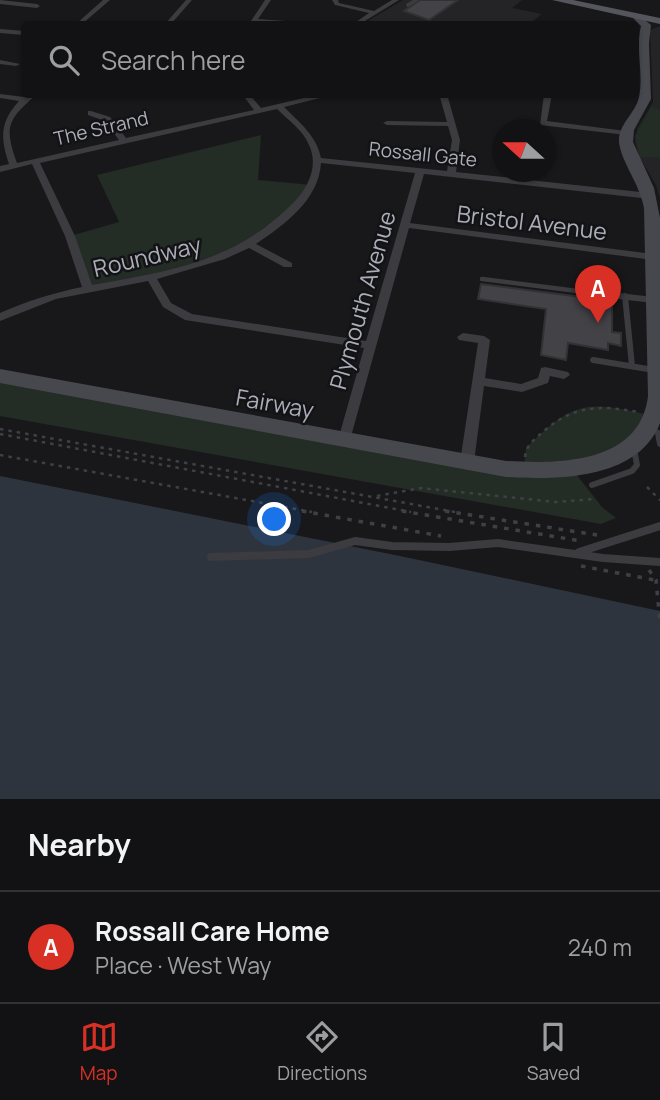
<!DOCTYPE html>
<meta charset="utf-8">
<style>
:root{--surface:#121214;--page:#1f2022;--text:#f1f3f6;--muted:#9c9ea0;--line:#313234;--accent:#d93025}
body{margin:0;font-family:Manrope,sans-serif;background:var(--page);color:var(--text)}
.compass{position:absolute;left:492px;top:119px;width:63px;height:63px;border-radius:50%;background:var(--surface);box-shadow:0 2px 5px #0004;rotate:291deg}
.you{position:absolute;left:275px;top:520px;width:24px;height:24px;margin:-18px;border:5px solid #fff;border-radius:50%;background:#1a73e8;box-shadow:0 0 0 10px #1a73e833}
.badge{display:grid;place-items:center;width:46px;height:46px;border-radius:50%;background:var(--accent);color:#fff;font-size:23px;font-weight:700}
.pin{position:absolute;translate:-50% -58px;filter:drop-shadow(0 2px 4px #0008)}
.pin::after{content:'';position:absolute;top:37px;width:24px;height:21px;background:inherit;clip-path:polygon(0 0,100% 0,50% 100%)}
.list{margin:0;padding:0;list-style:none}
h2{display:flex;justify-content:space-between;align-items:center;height:91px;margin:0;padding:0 28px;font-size:30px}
h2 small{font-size:23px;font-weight:400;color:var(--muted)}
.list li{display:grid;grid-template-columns:46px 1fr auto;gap:21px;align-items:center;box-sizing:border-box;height:112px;padding:0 28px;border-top:2px solid var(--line)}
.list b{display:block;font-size:26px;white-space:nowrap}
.list p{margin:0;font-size:23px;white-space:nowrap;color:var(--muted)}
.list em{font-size:23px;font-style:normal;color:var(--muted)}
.icon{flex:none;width:38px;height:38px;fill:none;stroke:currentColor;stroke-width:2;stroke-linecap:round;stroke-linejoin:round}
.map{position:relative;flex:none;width:660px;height:799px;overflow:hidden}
.search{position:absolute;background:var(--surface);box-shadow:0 2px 5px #0004;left:21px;right:21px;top:21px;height:77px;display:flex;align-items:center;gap:18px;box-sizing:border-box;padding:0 24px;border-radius:7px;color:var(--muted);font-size:26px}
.sheet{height:203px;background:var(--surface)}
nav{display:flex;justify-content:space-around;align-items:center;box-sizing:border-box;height:98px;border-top:2px solid var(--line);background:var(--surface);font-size:19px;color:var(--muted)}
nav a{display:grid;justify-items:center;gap:4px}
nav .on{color:var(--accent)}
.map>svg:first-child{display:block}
.built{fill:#242427}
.green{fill:#242c26}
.water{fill:#2e343d}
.building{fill:#424247;stroke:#323235;stroke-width:2}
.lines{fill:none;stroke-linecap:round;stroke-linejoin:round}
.path-far1{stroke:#3f4045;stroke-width:2.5;stroke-dasharray:3.5 5;stroke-linecap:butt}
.path{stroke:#3f4045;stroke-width:3.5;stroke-dasharray:4.5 7;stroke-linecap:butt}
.lane-far3{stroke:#3b3b40;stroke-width:3.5}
.lane-far2{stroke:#3b3b40;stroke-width:4.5}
.lane-far1{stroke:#3b3b40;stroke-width:6}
.lane{stroke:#3b3b40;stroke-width:8}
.street{fill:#3b3b40;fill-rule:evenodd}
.secondary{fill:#47484e;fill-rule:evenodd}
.primary{fill:#55565d;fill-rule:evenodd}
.labels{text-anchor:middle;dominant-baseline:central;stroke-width:5;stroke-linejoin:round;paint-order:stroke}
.far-street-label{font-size:19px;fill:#abadb9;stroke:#131315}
.street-label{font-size:23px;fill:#abadb9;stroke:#131315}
</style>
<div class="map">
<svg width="660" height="799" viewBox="0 0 660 799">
<rect width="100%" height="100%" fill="#18181a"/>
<path class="built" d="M403 0H522L512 8 542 14 529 24H363Z
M660 26V198L656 185 640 158 635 142 637 129 653 102 650 30Z"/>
<path class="green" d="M652 106 660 111V157L640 158 635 136Z
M261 135 258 180 312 185 277 226 201 265 88 289 70 236 119 222 97 175Z
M0 376 524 470 526 448C575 399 588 401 653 416L642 436 572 469 602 507 616 518 601 524 0 416Z"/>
<path class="water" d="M0 476 400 556 660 611V799H0Z"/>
<path class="building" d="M420 0H458L429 20 404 11Z
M481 284 612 301V332L621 333V346L608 343V350L568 343 566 360 541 355 546 309 478 299Z"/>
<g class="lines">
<path class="path-far1" d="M0 429 455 512
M0 434 411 512
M0 455 312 512
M525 457C526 445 535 439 544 431 574 405 601 405 638 412
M647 487 660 500
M377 496 421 488 556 502 595 499"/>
<path class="path" d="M302 511 441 536
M402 511 581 541
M445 511 597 535
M581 566 660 581
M649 570 656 580 660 624"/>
<path class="lane-far3" d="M408 5 416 0"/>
<path class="lane-far2" d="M482 279 601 294"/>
<path class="lane-far1" d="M585 292 653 300
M625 296 632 366
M593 360 654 370
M650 428 658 433 660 444
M592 485 632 471 637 465 634 449"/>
<path class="lane" d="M579 552 660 526
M211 557 309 554 355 541 392 546 449 547 498 543 603 558 660 562"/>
<path class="street" d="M0 0 37 4 40 6 37 8 0 4Z
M103 0H110L82 24H76Z
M186 0H192L171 24H165Z
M265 0H271L258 19 300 22 303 24H249Z
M332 0H338L339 3 374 11 392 0H399L360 24H353L369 13 335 5Z
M0 29 24 31V35L0 33Z
M0 60 20 64 16 66 0 64Z
M0 94 24 97 28 94H37C9 119 3 125 17 163L119 140 105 121 88 115V111H91L110 117 126 138 254 110 242 94H249L261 108 321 94H336L284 107C299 122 317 136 321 158L447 171 452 140 448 126 387 125 383 123 387 121 447 122 439 94H447L460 140 456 172 650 193 655 196 650 199 424 174 410 223 653 254 658 257 653 260 409 228 350 440 349 443H339L338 440 364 348 185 320 163 307 148 281 56 299 0 321V313C27 301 53 293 82 287L65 236 32 164 0 172V166L9 164C0 137 0 122 19 101L0 98ZM277 109C288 120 303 130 309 145 319 166 308 188 293 203 235 262 170 271 92 285L75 236 40 163ZM321 163 415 173 366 341 192 314 171 303 157 279 225 259 249 248 284 267H292V263L256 244C284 225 319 200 321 163Z
M544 94H552L547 121 626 131 630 133 626 135 540 125Z
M463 333 484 336 490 340 485 378 521 384 538 378 541 368 545 367 568 372 570 375 564 379 550 376 548 383 522 392 484 386 474 462 472 466H462L460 462 478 343 459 340 457 337Z"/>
<path class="secondary" d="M636 13 651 25 649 43 651 99 634 130 633 142 654 188 660 218V423C638 480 557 480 506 477L0 383V369L506 461C559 464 640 464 648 396L644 208C640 184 621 162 619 142 618 124 636 113 639 97 644 73 635 50 641 26L631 16Z"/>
<path class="primary" d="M552 0H573L660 18V24Z"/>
</g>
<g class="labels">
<g class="far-street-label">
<text transform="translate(101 128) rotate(-13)">The Strand</text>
<text transform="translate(423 154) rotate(6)">Rossall Gate</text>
</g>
<g class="street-label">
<text transform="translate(532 222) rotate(7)">Bristol Avenue</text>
<text transform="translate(147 256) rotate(-13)">Roundway</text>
<text transform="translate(362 300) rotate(-74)">Plymouth Avenue</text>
<text transform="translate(275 403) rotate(10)">Fairway</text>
</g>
</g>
</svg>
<svg class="compass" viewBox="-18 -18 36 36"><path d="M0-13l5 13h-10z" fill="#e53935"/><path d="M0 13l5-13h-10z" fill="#9c9ea0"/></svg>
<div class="you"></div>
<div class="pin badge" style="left:598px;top:323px">A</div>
<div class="search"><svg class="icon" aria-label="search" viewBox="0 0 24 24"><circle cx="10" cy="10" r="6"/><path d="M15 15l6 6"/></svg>Search here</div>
</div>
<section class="sheet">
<h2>Nearby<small></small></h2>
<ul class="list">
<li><span class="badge">A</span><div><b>Rossall Care Home</b><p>Place · West Way</p></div><em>240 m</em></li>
</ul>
</section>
<nav>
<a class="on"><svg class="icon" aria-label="map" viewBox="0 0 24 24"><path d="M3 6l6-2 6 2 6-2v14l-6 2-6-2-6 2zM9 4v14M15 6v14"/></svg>Map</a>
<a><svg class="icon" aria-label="directions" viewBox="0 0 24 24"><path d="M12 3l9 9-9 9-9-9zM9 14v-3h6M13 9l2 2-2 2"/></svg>Directions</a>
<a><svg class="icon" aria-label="saved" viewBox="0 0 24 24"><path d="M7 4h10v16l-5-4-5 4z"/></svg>Saved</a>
</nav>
